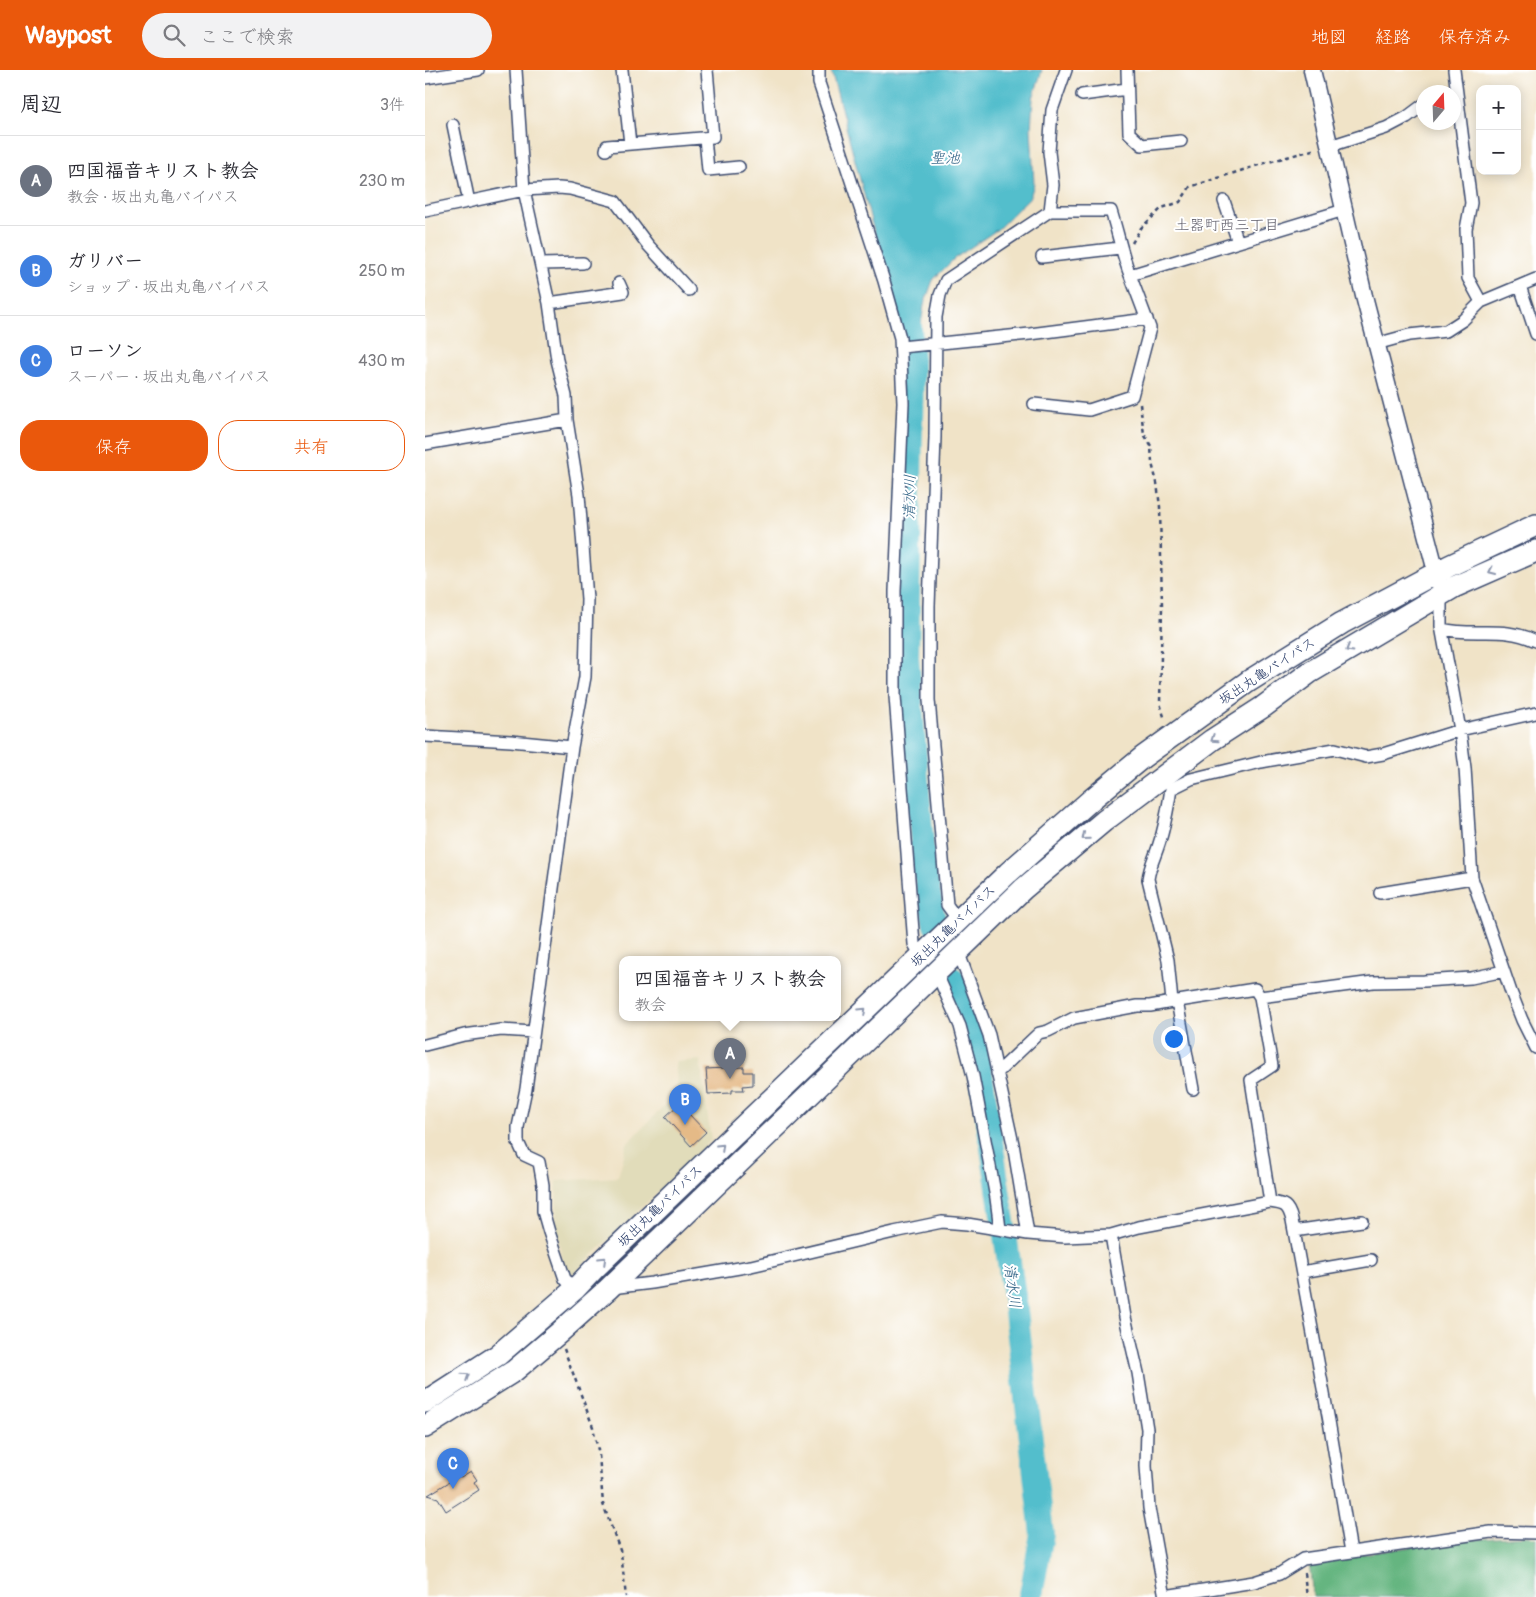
<!DOCTYPE html>
<html lang="ja">
<meta charset="utf-8">
<style>
:root{--surface:#fff;--page:#f2f2f3;--text:#2b2b33;--muted:#7c7c81;--line:#e1e1e2;--accent:#ea580c}
body{margin:0;font-family:Pangolin,"Klee One",sans-serif;background:var(--page);color:var(--text)}
.controls{position:absolute;right:15px;top:15px;display:grid;overflow:hidden;border-radius:10px;box-shadow:0 2px 12px #0003}
.controls button{width:45px;height:45px;display:grid;place-items:center;padding:0;border:0;border-bottom:1px solid var(--line);background:var(--surface);color:var(--text);font:25px sans-serif}
.compass{position:absolute;left:991px;top:15px;width:45px;height:45px;border-radius:50%;background:var(--surface);box-shadow:0 2px 12px #0003;rotate:19deg}
.you{position:absolute;left:748px;top:968px;width:18px;height:18px;margin:-12px;border:4px solid #fff;border-radius:50%;background:#1a73e8;box-shadow:0 0 0 8px #1a73e833}
.badge{display:grid;place-items:center;width:32px;height:32px;border-radius:50%;background:var(--accent);color:#fff;font-size:16px;font-weight:700}
.pin{position:absolute;translate:-50% -41px;filter:drop-shadow(0 1px 2px #0008)}
.pin::after{content:'';position:absolute;top:26px;width:18px;height:15px;background:inherit;clip-path:polygon(0 0,100% 0,50% 100%)}
.popup{position:absolute;left:194px;top:886px;width:222px;height:65px;box-sizing:border-box;display:grid;place-content:center;border-radius:10px;background:var(--surface);filter:drop-shadow(0 1px 4px #0005);font-size:16px;white-space:nowrap;color:var(--muted)}
.popup b{font-size:19px;color:var(--text)}
.popup::after{content:'';position:absolute;left:50%;top:100%;margin-left:-10px;border:10px solid transparent;border-top-color:var(--surface)}
.list{margin:0;padding:0;list-style:none}
h2{display:flex;justify-content:space-between;align-items:center;height:65px;margin:0;padding:0 20px;font-size:21px}
h2 small{font-size:16px;font-weight:400;color:var(--muted)}
.list li{display:grid;grid-template-columns:32px 1fr auto;gap:15px;align-items:center;box-sizing:border-box;height:90px;padding:0 20px;border-top:1px solid var(--line)}
.list b{display:block;font-size:19px;white-space:nowrap}
.list p{margin:0;font-size:16px;white-space:nowrap;color:var(--muted)}
.list em{font-size:16px;font-style:normal;color:var(--muted)}
.actions{display:flex;gap:10px;padding:15px 20px}
.actions a{flex:1;padding:11px 0;border:1px solid var(--accent);border-radius:20px;text-align:center;font-size:18px;color:var(--accent)}
.actions .main{background:var(--accent);color:#fff}
.icon{flex:none;width:28px;height:28px;fill:none;stroke:currentColor;stroke-width:2;stroke-linecap:round;stroke-linejoin:round}
.map{position:relative;flex:none;width:1111px;height:1527px;overflow:hidden}
header{display:flex;align-items:center;gap:30px;box-sizing:border-box;height:70px;padding:0 25px;background:var(--accent);color:#fff}
header strong{font-size:24px}
nav{display:flex;gap:28px;margin-inline-start:auto;font-size:18px}
.search{width:350px;height:45px;background:var(--page);display:flex;align-items:center;gap:12px;box-sizing:border-box;padding:0 18px;border-radius:28px;color:var(--muted);font-size:19px}
main{display:flex}
aside{flex:1;background:var(--surface)}
.map>svg:first-child{display:block}
.built{fill:#e1dcba}
.forest{fill:#65b580;stroke:#40726f}
.water{fill:#52becc;stroke:#367695}
.lines{fill:none;stroke-linecap:round;stroke-linejoin:round}
.river{stroke:#52becc;stroke-width:24}
.building{fill:#e5ba87}
.street-casing{stroke:#3b4a6e;stroke-width:14}
.secondary-casing{stroke:#3b4a6e;stroke-width:19}
.highway-casing{stroke:#3b4a6e;stroke-width:24}
.path{stroke:#3b4a6e;stroke-width:2.5;stroke-dasharray:4 4;stroke-linecap:butt}
.street{stroke:#fff;stroke-width:11}
.secondary{stroke:#fff;stroke-width:16}
.highway{stroke:#fff;stroke-width:21}
.oneway{stroke:#8d97ae}
.labels{text-anchor:middle;dominant-baseline:central;stroke-width:4;stroke-linejoin:round;paint-order:stroke}
.street-label{font-size:14px;fill:#1b2f5e;stroke:#fff}
.water-label{font-size:15px;font-style:italic;fill:#2e6184;stroke:#fff}
.neighbourhood-label{font-size:15px;fill:#62606c;stroke:#fff}
</style>
<header>
<strong>Waypost</strong>
<div class="search"><svg class="icon" aria-label="search" viewBox="0 0 24 24"><circle cx="10" cy="10" r="6"/><path d="M15 15l6 6"/></svg>ここで検索</div>
<nav><a>地図</a><a>経路</a><a>保存済み</a></nav>
</header>
<main>
<aside>
<h2>周辺<small>3件</small></h2>
<ul class="list">
<li><span class="badge" style="background:#6b7280">A</span><div><b>四国福音キリスト教会</b><p>教会 · 坂出丸亀バイパス</p></div><em>230 m</em></li>
<li><span class="badge" style="background:#3f7fe0">B</span><div><b>ガリバー</b><p>ショップ · 坂出丸亀バイパス</p></div><em>250 m</em></li>
<li><span class="badge" style="background:#3f7fe0">C</span><div><b>ローソン</b><p>スーパー · 坂出丸亀バイパス</p></div><em>430 m</em></li>
</ul>
<div class="actions"><a class="main">保存</a><a>共有</a></div>
</aside>
<div class="map">
<svg width="1111" height="1527" viewBox="0 0 1111 1527">
<rect width="100%" height="100%" fill="#fff"/>
<filter id="ink" filterUnits="userSpaceOnUse"><feTurbulence type="fractalNoise" baseFrequency=".02" numOctaves="2"/><feDisplacementMap in="SourceGraphic" scale="10" xChannelSelector="R" yChannelSelector="G"/><feConvolveMatrix kernelMatrix="1 2 1 2 8 2 1 2 1" color-interpolation-filters="sRGB"/></filter>
<filter id="wash" filterUnits="userSpaceOnUse"><feTurbulence type="fractalNoise" baseFrequency=".0096" numOctaves="4" result="noise"/><feDisplacementMap in="SourceGraphic" scale="20" xChannelSelector="R" yChannelSelector="G"/><feGaussianBlur stdDeviation="1.12" result="paint"/><feColorMatrix in="noise" values="0 0 0 0 0 0 0 0 0 0 0 0 0 0 0 0 0 1.4 0 .05"/><feComposite in="paint" operator="in"/></filter>
<g filter="url(#wash)">
<rect width="100%" height="100%" fill="#f0e3c7"/>
<path class="built" d="M275 990 286 1070 145 1207 141 1202 131 1160 132 1111 193 1107 202 1074 253 1021 250 992Z"/>
<path class="forest" d="M1102 1466 1111 1467V1527H888L884 1492 1024 1471Z"/>
<path class="water" d="M406 0H617L608 28 606 59 609 114 605 127 573 159 530 188 508 210 499 235 496 254 475 257C466 215 452 174 441 132 429 88 418 44 406 0Z"/>
<g class="lines">
<path class="river" d="M483 223 487 295 482 587 499 798 510 855
M528 909 553 984 590 1232 617 1464 606 1525 605 1527"/>
</g>
<g id="blocks">
<path class="building" d="M319 997V1002H328V1015L318 1016 319 1020H307V1023L283 1024 281 999Z
M265 1024 273 1033 262 1042 281 1062 266 1076 240 1047Z
M46 1401 52 1410 49 1412 54 1420 21 1441 13 1428 3 1425 34 1406 36 1407Z"/>
</g>
</g>
<g filter="url(#ink)">
<use href="#blocks" fill-opacity="0" stroke="#3b4a6e" stroke-width="1"/>
<g class="lines">
<defs>
<path id="street" d="M91 0 99 120 124 233 132 290 141 326 142 350 154 425 162 529 160 607 147 677 101 1019 93 1057V1072L99 1085 114 1092 118 1115V1141L124 1162 140 1209 150 1219
M197 0 205 74
M394 0V13L459 211 475 268 478 333 470 521V626L489 874 496 886
M702 0 704 63 717 75 756 71
M1029 0 1046 133 1041 159 1043 208 1056 232
M0 8 53 0
M657 25 702 19
M28 55 44 132
M280 68 283 100 314 97
M905 76 961 58 982 47 998 35
M181 80 182 76 288 67 282 0
M799 131 813 172
M0 141 99 120 134 118 145 119 190 131 223 175 264 220
M625 141H686C693 163 697 184 705 205
M617 187 695 178
M116 194 158 193
M1095 216 1111 264
M124 233 198 222 194 213
M951 274 984 265 1021 261 1038 250 1056 232 1111 209
M476 277 605 264 722 249
M609 334 664 340 707 326 725 258 705 205 919 140
M0 374 142 350
M1016 525V556L1035 660 1040 698 1047 808 1086 922 1097 950 1111 978
M1017 559C1051 567 1077 555 1111 571
M0 666 86 671 147 677
M955 823 1047 808
M533 850 522 835 504 630V536L510 367 511 247 515 225 521 210 625 141 628 115 624 82 627 40 641 0
M533 881 564 965 588 1074 603 1164
M511 902 535 956 548 1006 571 1128 575 1159
M835 927 948 912 999 911 1046 908 1079 901
M752 931 768 1019
M0 975 39 965 76 960 108 962
M572 1003 614 963 623 961 649 948 712 936H725L747 932
M845 1132C860 1134 863 1135 867 1150L904 1351 926 1482
M869 1161 937 1151
M686 1165 700 1247 713 1303 722 1359 721 1396 724 1438 740 1527
M877 1202 946 1190
M186 1218 227 1213 326 1196 469 1162 517 1152 542 1154 603 1164 640 1167 686 1165 714 1157 845 1132 826 1010 847 996 835 927 830 919 747 932 743 890 723 809C725 795 730 787 734 774 740 756 743 738 746 719L766 709 836 692 910 679 941 687 958 684 1035 660 1111 643
M740 1526 829 1512 854 1504 878 1489 1066 1462 1111 1463"/>
<path id="secondary" d="M887 0 939 226 1014 513"/>
<path id="highway" d="M0 1332 73 1285 150 1219 169 1199 583 803 667 729 718 687 824 611 917 553 1024 496 1111 455
M0 1357 89 1301 135 1262 183 1219 598 819 679 751 787 670 838 637 884 603 1029 517 1111 481"/>
</defs>
<use href="#street" class="street-casing"/>
<use href="#secondary" class="secondary-casing"/>
<use href="#highway" class="highway-casing"/>
<path class="path" d="M707 173 716 158 737 138 755 132 765 117 840 93 891 79
M715 334 719 364 726 376 727 393 732 413 735 437 737 537 735 633 740 650
M139 1279 168 1357 174 1385 178 1434 196 1483 201 1527
M879 1503 882 1527"/>
<use href="#street" class="street"/>
<use href="#secondary" class="secondary"/>
<use href="#highway" class="highway"/>
</g>
<defs><path id="oneway-chevron" d="M-2-3.5L2.5 0L-2 3.5" fill="none" stroke-width="1.6" stroke-linecap="round" stroke-linejoin="round" transform="scale(1.25)"/></defs>
<g class="oneway">
<use href="#oneway-chevron" transform="translate(1067 501) rotate(155)"/>
<use href="#oneway-chevron" transform="translate(924 579) rotate(149)"/>
<use href="#oneway-chevron" transform="translate(789 669) rotate(146)"/>
<use href="#oneway-chevron" transform="translate(660 767) rotate(140)"/>
<use href="#oneway-chevron" transform="translate(438 941) rotate(-43)"/>
<use href="#oneway-chevron" transform="translate(296 1077) rotate(-44)"/>
<use href="#oneway-chevron" transform="translate(178 1190) rotate(-44)"/>
<use href="#oneway-chevron" transform="translate(41 1306) rotate(-33)"/>
</g>
</g>
<g class="labels">
<g class="street-label">
<text transform="translate(842 601) rotate(-33)">坂出丸亀バイパス</text>
<text transform="translate(528 856) rotate(-44)">坂出丸亀バイパス</text>
<text transform="translate(235 1136) rotate(-44)">坂出丸亀バイパス</text>
</g>
<g class="water-label">
<text x="520" y="88">聖池</text>
<text transform="translate(485 427) rotate(-89)">清水川</text>
<text transform="translate(587 1216) rotate(82)">清水川</text>
</g>
<g class="neighbourhood-label">
<text x="802" y="155">土器町西三丁目</text>
</g>
</g>
</svg>
<div class="controls">
<button>+</button>
<button>−</button>
</div>
<svg class="compass" viewBox="-18 -18 36 36"><path d="M0-13l5 13h-10z" fill="#e53935"/><path d="M0 13l5-13h-10z" fill="#7c7c81"/></svg>
<div class="you"></div>
<div class="pin badge" style="left:305px;top:1009px;background:#6b7280">A</div>
<div class="popup"><b>四国福音キリスト教会</b>教会</div>
<div class="pin badge" style="left:260px;top:1055px;background:#3f7fe0">B</div>
<div class="pin badge" style="left:28px;top:1419px;background:#3f7fe0">C</div>
</div>
</main>
